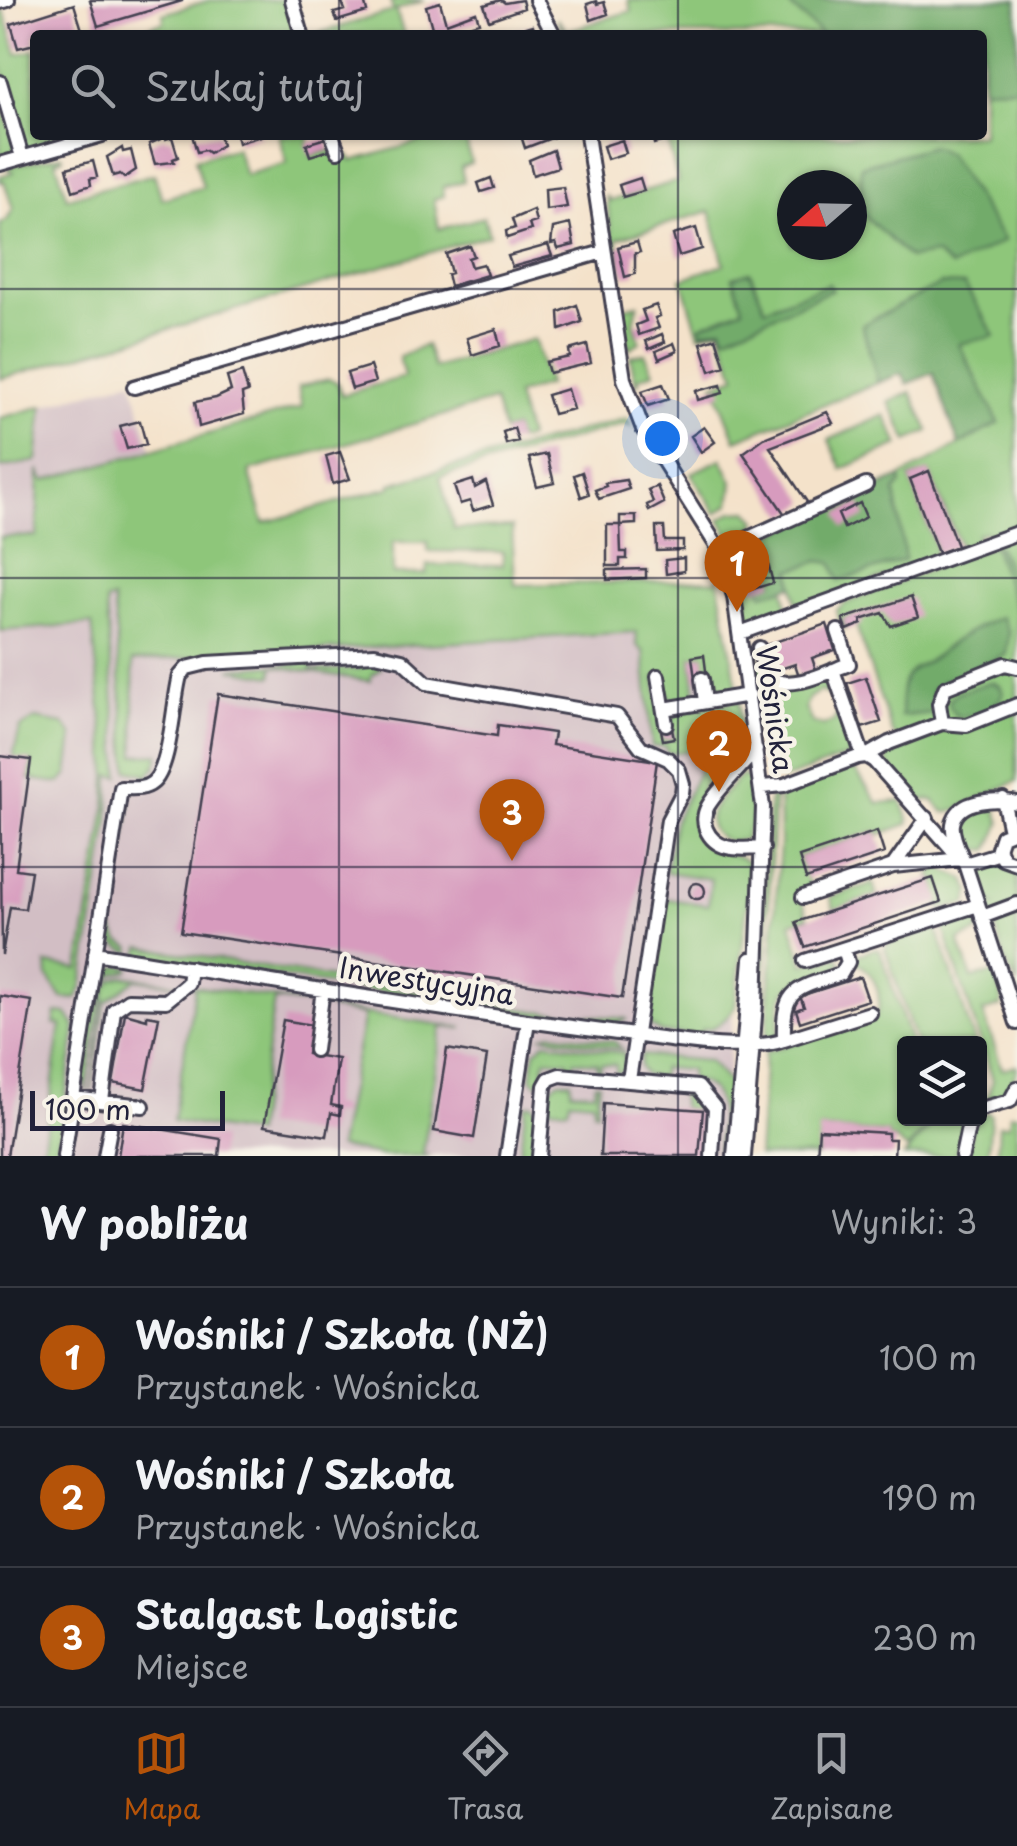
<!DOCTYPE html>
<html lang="pl">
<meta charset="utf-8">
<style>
:root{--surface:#171b24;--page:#20242c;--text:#f1f3f6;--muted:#9ea1a6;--line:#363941;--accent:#b45309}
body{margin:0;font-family:"Playpen Sans",sans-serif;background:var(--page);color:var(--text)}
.controls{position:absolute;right:30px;bottom:30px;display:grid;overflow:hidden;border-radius:10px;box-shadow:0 2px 8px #0004}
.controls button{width:90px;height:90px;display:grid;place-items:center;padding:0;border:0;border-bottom:2px solid var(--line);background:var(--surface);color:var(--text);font:50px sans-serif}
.compass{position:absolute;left:777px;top:170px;width:90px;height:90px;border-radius:50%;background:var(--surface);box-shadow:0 2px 8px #0004;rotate:250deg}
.scale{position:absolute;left:30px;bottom:25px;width:195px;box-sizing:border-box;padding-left:10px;border:5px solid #22223b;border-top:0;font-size:28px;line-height:35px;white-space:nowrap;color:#22223b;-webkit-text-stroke:8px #f7f3e8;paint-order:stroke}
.you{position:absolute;left:662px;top:438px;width:35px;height:35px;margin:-25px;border:8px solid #fff;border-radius:50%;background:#1a73e8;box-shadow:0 0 0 15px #1a73e833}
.badge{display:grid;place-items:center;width:65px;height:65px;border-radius:50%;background:var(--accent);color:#fff;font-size:32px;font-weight:700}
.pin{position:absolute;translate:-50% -82px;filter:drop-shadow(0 2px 5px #0008)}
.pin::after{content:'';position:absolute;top:52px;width:35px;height:30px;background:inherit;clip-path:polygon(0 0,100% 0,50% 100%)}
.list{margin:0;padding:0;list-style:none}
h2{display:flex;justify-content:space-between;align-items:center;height:130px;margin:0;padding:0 40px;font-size:42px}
h2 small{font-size:32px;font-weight:400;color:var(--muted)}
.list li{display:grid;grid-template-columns:65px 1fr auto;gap:30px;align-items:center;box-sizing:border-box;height:140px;padding:0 40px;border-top:2px solid var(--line)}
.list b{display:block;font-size:38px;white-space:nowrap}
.list p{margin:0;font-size:32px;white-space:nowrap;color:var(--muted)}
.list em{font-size:32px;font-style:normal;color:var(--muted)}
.icon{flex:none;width:55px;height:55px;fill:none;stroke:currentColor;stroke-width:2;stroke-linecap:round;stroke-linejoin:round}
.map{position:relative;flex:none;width:1017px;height:1156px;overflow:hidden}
.search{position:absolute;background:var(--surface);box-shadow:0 2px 8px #0004;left:30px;right:30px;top:30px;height:110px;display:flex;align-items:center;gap:25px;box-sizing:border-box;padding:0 35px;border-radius:10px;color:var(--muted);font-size:38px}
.sheet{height:550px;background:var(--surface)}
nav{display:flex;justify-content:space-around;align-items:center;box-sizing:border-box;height:140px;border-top:2px solid var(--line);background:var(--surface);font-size:28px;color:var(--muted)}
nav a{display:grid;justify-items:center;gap:5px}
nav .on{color:var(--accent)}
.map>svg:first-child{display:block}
.industrial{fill:#d2bec4}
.green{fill:#8ec67a;stroke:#58745a;stroke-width:2.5;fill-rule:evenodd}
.forest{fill:#72ab6a;stroke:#4a6652;stroke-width:2.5}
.building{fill:#d79bbe}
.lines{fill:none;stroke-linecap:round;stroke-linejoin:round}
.minor-casing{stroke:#423f50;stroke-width:18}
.minor{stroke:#fff;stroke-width:12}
.grid{fill:none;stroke:#22223b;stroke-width:2.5;stroke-opacity:0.55}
.labels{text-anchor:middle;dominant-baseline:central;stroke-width:9;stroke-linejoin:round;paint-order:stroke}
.street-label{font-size:28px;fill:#22223b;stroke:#f7f3e8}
</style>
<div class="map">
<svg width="1017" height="1156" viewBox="0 0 1017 1156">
<rect width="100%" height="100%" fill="#f7f3e8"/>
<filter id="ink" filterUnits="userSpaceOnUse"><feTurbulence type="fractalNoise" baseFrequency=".01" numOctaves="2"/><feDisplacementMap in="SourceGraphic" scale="20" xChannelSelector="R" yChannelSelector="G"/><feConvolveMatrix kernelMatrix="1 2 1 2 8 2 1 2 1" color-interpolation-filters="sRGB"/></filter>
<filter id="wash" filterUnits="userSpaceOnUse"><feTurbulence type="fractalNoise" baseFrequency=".0048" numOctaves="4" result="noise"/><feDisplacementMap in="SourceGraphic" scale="40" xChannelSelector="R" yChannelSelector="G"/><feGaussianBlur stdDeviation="2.25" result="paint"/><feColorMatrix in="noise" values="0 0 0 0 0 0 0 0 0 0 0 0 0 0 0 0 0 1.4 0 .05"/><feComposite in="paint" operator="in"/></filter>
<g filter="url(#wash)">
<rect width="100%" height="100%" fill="#f4e2ca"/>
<path class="industrial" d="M132 380 152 450 43 482 41 473 37 536 0 537V468L37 460 43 406Z
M554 584 580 597 703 591 741 740 689 802 694 861 744 864 722 1156H0V631L91 623 90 600Z"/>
<path class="green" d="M210 0H287L297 35H120L164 22 163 14Z
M390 0H425L396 10 404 35H312L393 11Z
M628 0H1017V781L951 812H944L933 800H920C905 786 883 772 888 751L903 744 892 733 853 616 843 619 846 628 843 629 836 611 844 604 992 545 987 532 977 534 978 540 961 548 929 472 910 478 936 548 932 560 797 608 793 586 784 587 788 612 749 626 736 551 901 477 982 432 940 357 736 440 714 384 736 376 720 329 699 335 682 279 724 264 710 211 617 239 621 278H618L606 195 610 201 678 181 668 143 692 135H982V35H565L557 18 567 31 631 11ZM792 185H852V245H792Z
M4 11 17 54 35 50V135H72L62 138V142L26 152 0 60V12Z
M0 97 16 149 13 155 0 159Z
M279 135H310L307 144 311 156 333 150 336 157 349 155 352 161 444 135H465L471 163 461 167 464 181 443 187 444 196 434 199 439 229 484 217 489 235 0 379V223L7 220 13 209 4 181 0 182V176L13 172 6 167 62 155 63 158 56 161 67 198 154 174 162 199 203 187 195 159 236 148 245 175 287 163Z
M552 256V258L385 308 384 306Z
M638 304 634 324 640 342 629 349 622 308Z
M534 339 548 385 516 395 528 438 518 441 514 428 503 432 494 401 249 471 264 523 391 487V484L627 418 631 427 625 424 440 477 454 529 512 527 515 585 718 580V576L738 693 711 695 703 655 692 657 696 698 673 703 655 676 663 740 674 738 671 722 676 712 739 700 742 748 712 784 708 781 700 790 707 797C695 814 695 837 715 849 728 857 742 853 752 867L735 1007C728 1018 716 1030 702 1029L701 1035 662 1033 643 1021 662 898 708 905 711 879 666 872 674 822 702 764 700 750 667 753 666 746 652 747 644 652 637 645 636 632 133 661 135 755 159 754 156 766 146 778V774L128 770 113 600 106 601 120 776 110 775 109 820 82 988 76 999 62 998 48 977 47 964 79 969 106 806 107 767 92 624 0 631V537L37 536 39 469 44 481 302 407 298 387 329 379 337 382 342 395 404 377 399 357 426 345 434 368ZM393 542H428V551L503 552V565H427L426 574H393Z
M645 353 654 372 638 378 639 383 636 384 630 356Z
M911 392 929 431 908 441 889 402Z
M43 406 37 461 0 468V418Z
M885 415 899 445 842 469 829 440Z
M722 459 733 482 730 504 716 513 691 473Z
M748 511 757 520 753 529 731 539 720 519 733 512Z
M751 638 767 680 830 676 855 751 851 755 782 780 781 776 773 774ZM820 691 836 698 839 710 834 721 823 726 812 722 805 708 809 698Z
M362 659 371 660 381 669 371 676 370 681 274 666 272 676 230 669 311 662 312 670 361 669Z
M35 719 64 724 73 736 68 775 60 783 29 779 31 761 13 758 20 728Z
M847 768 856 771 878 803 902 801 909 821 908 824 878 835 876 831 799 857 812 890 800 893 808 917 791 923 804 964 838 957 842 963C835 971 829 972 819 975 775 989 782 994 778 1037L766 1042 780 843 779 791Z
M742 774 751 781 752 823 746 834 747 838C730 847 704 836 711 813 716 799 733 785 742 774Z
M775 792 764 999 760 998 769 804 771 795Z
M131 799 112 926 119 941 132 948 131 953 114 944 107 926 124 815Z
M987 803 996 808 1001 823 989 850 969 849 959 832 961 819Z
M994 861 1017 871V985L1006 963 989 907 995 905 983 898 977 880 978 867Z
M940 868 964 879 971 891 967 904 941 910 934 879H930L933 872Z
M873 883 877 896 834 910 830 897Z
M975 916 980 927 977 933 959 940 972 978 995 973 1002 997 1001 1006 983 1012 1002 1069 1016 1065 1017 1069 1007 1095 992 1101 987 1097 993 1080 944 930 945 925Z
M935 928 938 932 975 1043H916L885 948 887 944Z
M141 947 535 1011 628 1019 609 1027 139 955Z
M876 948 880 950 911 1043 904 1044V1118L933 1121 907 1149 895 1139H888V1133L820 1129 817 1156H758L765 1052 876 1017C884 996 875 972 855 961L854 956Z
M120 966 129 967V970L113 974 104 983 86 1090 82 1079 98 982 111 969Z
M123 976 178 984 136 979 105 1003 91 1093 106 988 113 979Z
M193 986 310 1004 274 1000 255 1134 173 1121 195 988Z
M328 1008 463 1028 442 1027 423 1154 430 1156H385L338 1147 364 1015Z
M56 1013 67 1014 75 1025V1036L56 1156H42L61 1025 54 1024Z
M552 1033 615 1042 622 1049 544 1036Z
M545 1042 624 1053V1069L616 1074V1065L601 1064 600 1073H597V1063L574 1061 573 1071H568V1061L545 1059 543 1078 537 1084 531 1078 535 1051Z
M641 1055 709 1061 728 1082 725 1156H717C719 1127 730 1084 690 1080V1070L662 1068 660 1077 645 1075 640 1067Z
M559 1081H571V1091L594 1092 595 1083H599L596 1112 593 1111V1101L570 1099 568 1109 548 1107 551 1088Z
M680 1090C716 1095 708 1128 707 1156H699L703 1111 682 1108Z
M533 1104 537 1111 534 1156H519L526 1105Z
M987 1112 991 1115 988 1156H968L972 1126Z
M1010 1114H1017V1156H997L999 1125H1009Z
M943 1119H965L956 1156H904L935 1121Z"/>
<path class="forest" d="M800 0H1017V87L982 88V35H822L788 4Z
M932 146 948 154 1004 241 951 267 935 254 909 258 861 212V166Z
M750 272 765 308 829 284 832 290 729 335 725 336 722 327 702 332 700 326 743 308 733 277Z
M941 284 965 285 995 336 959 344 999 423 959 445 933 373 907 384 902 373 878 383 862 325Z
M901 477 902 483 895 491 905 560 839 581 832 563 819 561 791 570 793 586 763 594 759 587 773 583 765 552 746 557 747 562 741 564 737 550Z
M993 545 998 546 1017 587V612Z
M1001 617 1009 633 1006 655 941 682 933 689V713L901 716C902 704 899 687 906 677 914 665 929 663 939 653 958 637 977 626 1001 617Z
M991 682 1000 686 1003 693C995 712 976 718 956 716L950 708 949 701 956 693Z"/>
<g id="blocks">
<path class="building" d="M90 0H182V1L98 26Z
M341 0H364L367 12 337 21 334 13 345 10Z
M501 0 505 3 522 0 524 8 489 20 484 5Z
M596 1 597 4 604 2 608 14 591 20 587 4Z
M440 2 446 23 476 12 479 22 434 35 426 6Z
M74 4 82 30 65 35H35V44L18 48 11 24Z
M533 25 536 35H518L516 30Z
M192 135H219L222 145 209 153 205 150 197 152Z
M236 135H261V136L238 143Z
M559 135 525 148 521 136 525 135Z
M652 135H681V136L654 144Z
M165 137 166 139 172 137 178 157 173 159 174 162 155 164 149 144Z
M326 138 330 150 310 156 306 144Z
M622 140 626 153 607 159 603 146Z
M122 148 123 152 131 150 136 170 124 178 120 174 113 176 107 157Z
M553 150 558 167 533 175 529 160Z
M93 161 97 177 90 179 91 185 73 191 67 168Z
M491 178 494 188 481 192 478 183Z
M640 178 644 191 623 197 619 185Z
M563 187 567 207 546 210 545 189Z
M533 210 536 222 529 224 531 230 507 238 506 231 515 228 512 219Z
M570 224 574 245 558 249 556 243 551 244 553 228Z
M696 228 702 249 679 256 673 235Z
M637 242 640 252 635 253V274L625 277 618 247Z
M548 245 552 256 512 267 508 256Z
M470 246 474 256 468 258 471 267 483 264 487 275 450 286 447 274 451 273 446 254Z
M577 305 582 322 560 330 559 312Z
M656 305 660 316 655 318 659 328 639 335 636 325 646 321 642 310Z
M496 329 500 346 472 355 467 338Z
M662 334 665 342 649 349 646 341Z
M716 338 725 366 710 371 701 343Z
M674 343 677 351 659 359 656 351Z
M587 345 591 363 549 373 546 362 570 357 569 350Z
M370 366 375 382 352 389 347 373Z
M242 372 248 392 242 394 244 414 199 427 195 402 216 398 231 391 227 377Z
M663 384 669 399 648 406 642 391Z
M721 385 723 393 698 400 696 391Z
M567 389 573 409 553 414 547 395Z
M827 412 833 423 770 447 807 502 786 516 743 453 764 438Z
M140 421 146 444 127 449 120 426Z
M704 427 715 442 701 452 691 436Z
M514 428 518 441 506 444 503 432Z
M340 452 350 479 333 484 326 456Z
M547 454 554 483 537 487 529 458Z
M929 471 957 546 938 553 910 479Z
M582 472 589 494 581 497 574 475Z
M473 480 475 488 486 482 493 505 473 511 470 501 460 504 454 486Z
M626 480 629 489 599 499 595 490 606 486 605 483Z
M657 486 664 503 649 511 647 505 653 502 648 490Z
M860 503 866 517 844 528 838 514Z
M620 516H636V524L620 525Z
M607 525H620L621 552H627V559H620V566H607Z
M656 527H664L665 541H683V550L657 551Z
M765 552 773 583 753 589 745 570 749 569 745 557Z
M684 558V571L666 574 665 560Z
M646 569V578L607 580V570Z
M911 597 918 617 891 626 883 613 861 620 862 624 847 630 843 619Z
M827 624 835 650 812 658 816 670 799 676 795 664 771 672 763 646Z
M704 655 707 678 695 679 692 657Z
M866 677 881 722 862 728 847 683Z
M218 694 497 736 498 725 554 733 552 745 657 761 622 998 181 932Z
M672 728 674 738 663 740 661 730Z
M0 756 31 760 16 869 31 871 25 909 10 907 2 955Z
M877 831 884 853 806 879 799 857Z
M933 878 941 902 805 947 796 922Z
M689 891a8 8 0 1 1 16 0a8 8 0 1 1-16 0Z
M860 977 868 1000 800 1022 796 1010 804 1007 800 996Z
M0 996 32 1001 7 1156H0Z
M125 1013 147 1019V1015L159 1017 145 1089 113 1083Z
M283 1020 312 1025 307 1054 338 1059 331 1105 341 1107 340 1115 331 1113 327 1136 264 1126Z
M447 1049 487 1056 474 1138 434 1131Z
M603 1103 703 1110 699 1156H600Z
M123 1123 221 1139 219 1156H118Z
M819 1129 888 1133V1139H895L894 1156H817Z"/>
</g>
</g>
<g filter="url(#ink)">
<use href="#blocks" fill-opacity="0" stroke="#423f50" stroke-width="2.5"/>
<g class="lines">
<defs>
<path id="minor" d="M292 0 302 35
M536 0 554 35
M0 2 8 0
M0 82 22 157
M332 135 338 151
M587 135 624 379 643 429 720 551 734 596 763 807 756 1003 744 1156
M0 164 102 135
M134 387 603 252
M720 551 866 485
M740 633 1017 533
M759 648C762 657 763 672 771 678 791 692 829 671 849 664L838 631
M833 670 863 756
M658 676 666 724
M702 679 705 702
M664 709 749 695
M942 723 939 704 945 688 1005 664 1017 667
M756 750C741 768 720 786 708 806 704 813 703 821 706 829 716 853 742 849 763 848
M866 756 889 743 942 723 967 725 1017 705
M762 787 784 785 858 757 866 756 874 761 965 864 1017 1023
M1003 799 1010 831
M1017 830 1002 836 998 848 1003 859 1017 864
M1000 853 965 864C961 853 951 836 953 824 957 798 998 798 1017 803
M893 866 961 859
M803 897 893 866 927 818
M982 917 1017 904
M844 949 848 962 841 974C796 989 782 987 784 1040L870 1013
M95 953C266 981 438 1010 610 1032 655 1037 744 1055 784 1040
M805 961 978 905
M315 1050 323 989
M73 1098 143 1106
M102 1101 114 1010 128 1000 166 1001 188 983 190 968
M980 1109 1010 1101 1017 1088
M64 1156 121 788C131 788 144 790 152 783 171 769 173 700 180 676L187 668 207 663 375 654 402 660 427 683 617 716 641 747 668 759 679 770 683 784 682 793 668 820 629 1080
M105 1156 110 1129
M507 1156 528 1021
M539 1156 545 1086 549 1079 560 1075 698 1087 715 1108 712 1156
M734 1156 751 959
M962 1156 970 1118"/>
</defs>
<use href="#minor" class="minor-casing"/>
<use href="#minor" class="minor"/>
</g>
</g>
<path class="grid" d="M339 0V35M678 0V35M339 135V1156M678 135V1156M0 289H1017M0 578H1017M0 867H1017"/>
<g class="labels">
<g class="street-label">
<text transform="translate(776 709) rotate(82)">Wośnicka</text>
<text transform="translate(427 980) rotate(9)">Inwestycyjna</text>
</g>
</g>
</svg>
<div class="controls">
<button><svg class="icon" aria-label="layers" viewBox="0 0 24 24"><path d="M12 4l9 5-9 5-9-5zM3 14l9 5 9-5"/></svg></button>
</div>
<svg class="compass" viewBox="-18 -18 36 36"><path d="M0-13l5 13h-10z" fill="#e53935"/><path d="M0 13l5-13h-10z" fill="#9ea1a6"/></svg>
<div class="scale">100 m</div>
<div class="you"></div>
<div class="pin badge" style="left:737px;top:612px">1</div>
<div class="pin badge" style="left:719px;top:792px">2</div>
<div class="pin badge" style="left:512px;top:861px">3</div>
<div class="search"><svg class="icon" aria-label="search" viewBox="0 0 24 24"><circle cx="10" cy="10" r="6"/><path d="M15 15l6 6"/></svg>Szukaj tutaj</div>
</div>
<section class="sheet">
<h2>W pobliżu<small>Wyniki: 3</small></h2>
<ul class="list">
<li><span class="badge">1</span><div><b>Wośniki / Szkoła (NŻ)</b><p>Przystanek · Wośnicka</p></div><em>100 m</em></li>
<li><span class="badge">2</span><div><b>Wośniki / Szkoła</b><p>Przystanek · Wośnicka</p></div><em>190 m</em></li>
<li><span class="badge">3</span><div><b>Stalgast Logistic</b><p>Miejsce</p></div><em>230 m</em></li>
</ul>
</section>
<nav>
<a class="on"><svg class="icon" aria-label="map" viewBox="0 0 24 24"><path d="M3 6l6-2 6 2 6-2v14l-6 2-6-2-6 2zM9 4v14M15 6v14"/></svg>Mapa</a>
<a><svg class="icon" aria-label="directions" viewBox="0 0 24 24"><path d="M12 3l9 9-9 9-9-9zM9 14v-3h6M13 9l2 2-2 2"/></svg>Trasa</a>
<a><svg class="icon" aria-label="saved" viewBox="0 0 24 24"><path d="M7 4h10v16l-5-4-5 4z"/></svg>Zapisane</a>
</nav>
